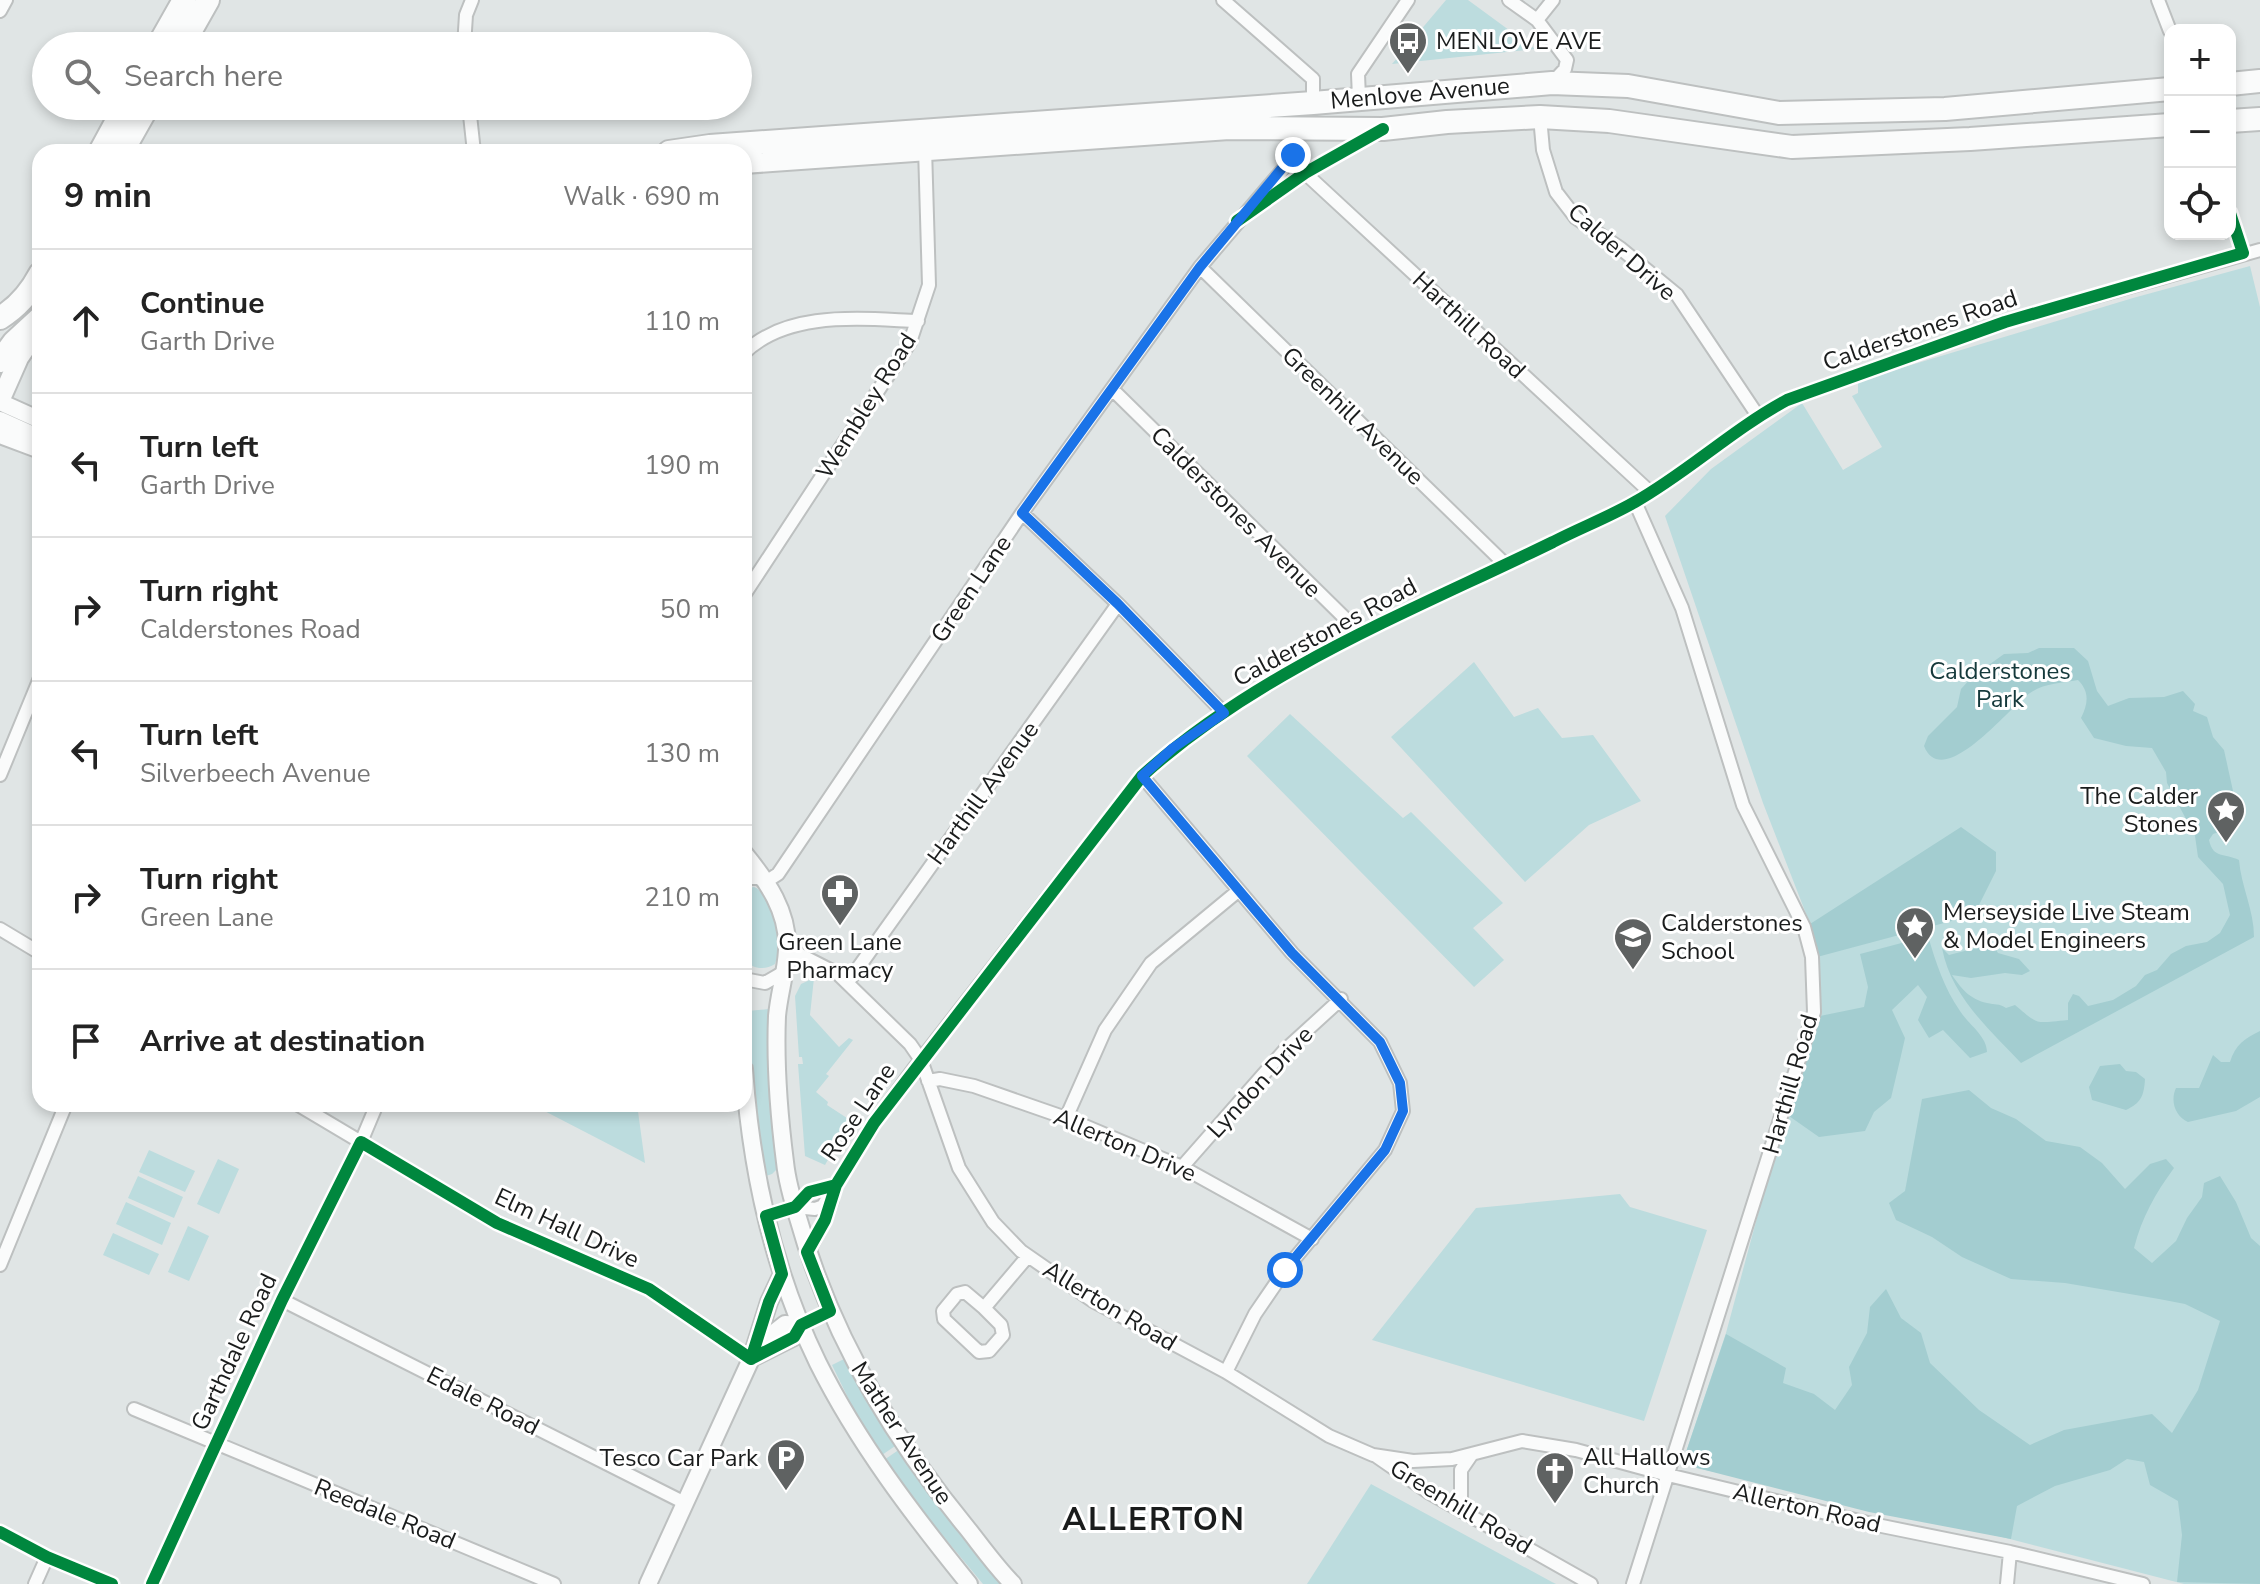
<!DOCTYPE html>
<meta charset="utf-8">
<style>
:root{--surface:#fff;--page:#f2f2f2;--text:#222;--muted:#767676;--line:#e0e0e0}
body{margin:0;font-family:"Nunito Sans",sans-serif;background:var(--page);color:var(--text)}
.controls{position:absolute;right:24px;top:24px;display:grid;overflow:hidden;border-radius:16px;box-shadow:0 4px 12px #0003}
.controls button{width:72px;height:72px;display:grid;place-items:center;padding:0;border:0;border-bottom:2px solid var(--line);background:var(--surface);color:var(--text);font:40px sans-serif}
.stop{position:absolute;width:24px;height:24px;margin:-18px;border:6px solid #1a73e8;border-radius:50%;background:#fff}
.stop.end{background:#1a73e8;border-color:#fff;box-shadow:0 2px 8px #0008}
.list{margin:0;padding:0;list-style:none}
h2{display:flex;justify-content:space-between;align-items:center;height:104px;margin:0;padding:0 32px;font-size:34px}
h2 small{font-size:26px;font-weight:400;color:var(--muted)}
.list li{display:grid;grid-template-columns:52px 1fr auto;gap:24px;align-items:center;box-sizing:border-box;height:144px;padding:0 32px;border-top:2px solid var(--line)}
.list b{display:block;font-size:30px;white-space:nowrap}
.list p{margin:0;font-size:26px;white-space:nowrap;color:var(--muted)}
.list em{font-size:26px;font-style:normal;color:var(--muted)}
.icon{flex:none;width:44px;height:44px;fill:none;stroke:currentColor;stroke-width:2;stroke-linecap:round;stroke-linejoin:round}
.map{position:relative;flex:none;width:2260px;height:1584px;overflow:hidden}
.search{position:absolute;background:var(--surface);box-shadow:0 4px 12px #0003;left:32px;top:32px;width:720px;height:88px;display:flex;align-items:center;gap:20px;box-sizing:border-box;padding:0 28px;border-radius:44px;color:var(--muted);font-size:30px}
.panel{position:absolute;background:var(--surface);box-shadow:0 4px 12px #0003;left:32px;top:144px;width:720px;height:968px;border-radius:24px}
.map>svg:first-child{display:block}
.green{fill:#bcdcde}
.forest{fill:#a3cdd0}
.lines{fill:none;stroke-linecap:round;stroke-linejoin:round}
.street-casing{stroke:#bdc0c0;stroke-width:16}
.secondary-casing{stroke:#bdc0c0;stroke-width:20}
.primary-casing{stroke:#bdc0c0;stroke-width:22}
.highway-casing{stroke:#bdc0c0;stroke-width:26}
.street{stroke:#fafbfb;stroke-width:12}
.secondary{stroke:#fafbfb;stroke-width:16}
.primary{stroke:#fafbfb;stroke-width:18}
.highway{stroke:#fafbfb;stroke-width:22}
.cycleway-casing{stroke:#fff;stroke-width:17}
.cycleway{stroke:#00873e;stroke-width:12}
.route{stroke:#1a73e8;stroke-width:10}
.labels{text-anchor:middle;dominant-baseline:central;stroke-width:6;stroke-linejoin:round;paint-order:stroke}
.poi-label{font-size:24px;fill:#1a1c1c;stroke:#fff;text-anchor:start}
.street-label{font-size:24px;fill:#1a1c1c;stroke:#fff}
.park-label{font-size:24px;fill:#15393b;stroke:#fff}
.district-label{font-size:32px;font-weight:bold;letter-spacing:2px;fill:#1a1c1c;stroke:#fff}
</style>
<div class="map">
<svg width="2260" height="1584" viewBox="0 0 2260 1584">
<rect width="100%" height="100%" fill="#e0e5e5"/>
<path class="green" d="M1446 0H1468L1535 49 1392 64Z
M2250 266 2260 307V1584H2184L2002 1537 1697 1468 1685 1455 1726 1333 1765 1188 1820 1016 1816 946 1810 924 1763 803 1665 516 1711 469 1802 403 1843 470 1882 447 1852 396 1858 393V381L2133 298Z
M1474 662 1514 717 1538 708 1562 738 1593 735 1641 801 1589 825 1525 882 1391 737Z
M1290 714 1403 818 1411 812 1503 903 1473 928 1504 960 1474 987 1247 756Z
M754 887C776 896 783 944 775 964 765 970 753 970 746 960L744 889Z
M814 978 810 1015 839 1047 849 1038 853 1040 826 1074 829 1076 816 1092 828 1102 827 1105 850 1120 825 1165 805 1156 798 1064H803L802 1057H799L795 996 801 984Z
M769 1009 779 1167 772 1174 766 1176 753 1101 747 1011Z
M531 1104H637L645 1163Z
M149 1150 195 1171 185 1192 139 1172Z
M218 1159 239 1169 219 1214 197 1204Z
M138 1176 183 1197 174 1218 128 1198Z
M1620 1194 1630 1207 1707 1230 1644 1421 1372 1340 1476 1208Z
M126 1202 171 1223 162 1245 116 1224Z
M188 1226 209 1236 189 1281 168 1272Z
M113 1233 159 1254 149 1275 103 1255Z
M846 1358 898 1444 882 1455 851 1404 832 1365Z
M900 1449 1002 1584H983L914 1501 884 1460Z
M1371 1484 1552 1582 1556 1584H1307Z"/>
<path class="forest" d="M2039 648H2074L2088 661 2097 691 2108 706 2129 698 2164 697 2183 691 2195 704 2193 711 2207 717 2213 737 2224 750 2235 800 2234 809 2239 822 2234 827 2213 834 2209 840C2213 859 2225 853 2239 860 2241 886 2254 910 2254 937L2021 1063C1988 1028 1951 996 1942 948L1949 955 1980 947 1987 941 1992 943 1998 953 2019 959 2030 971 2022 975 2005 973 1971 978 1952 975C1961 988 1969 999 1987 1003 1995 1005 1999 1003 2006 1008L2015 1005C2040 1026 2034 1023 2068 1020V1003L2073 994 2079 996 2088 1006 2113 1000 2136 986 2145 975 2157 970 2171 954 2186 946 2207 942 2220 933 2230 915 2223 884 2198 857 2195 836 2167 783 2166 772 2152 748 2126 746 2094 738 2081 718C2088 704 2090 692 2078 680 2062 683 2044 683 2030 693 2011 705 1943 793 1924 746L1928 736 1957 707 1961 689 1972 677 2004 654 2028 653Z
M1961 827 1996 852V871L1974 915 1817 957 1810 924Z
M1928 936C1936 963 1944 988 1960 1011 1968 1024 1987 1036 1987 1052L1970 1058 1943 1030 1929 1038 1918 1020 1927 997 1918 985 1892 1010 1905 1038 1900 1060 1891 1098 1874 1112 1865 1131 1819 1137 1789 1116 1820 1016 1864 1007 1868 987 1860 954Z
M2260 1031V1097L2236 1111 2188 1122C2175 1116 2170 1101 2176 1088H2199L2213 1055 2221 1062H2230C2235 1045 2245 1038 2260 1031Z
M2120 1064 2126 1071 2136 1072 2145 1079C2144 1096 2141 1103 2126 1110L2092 1100 2089 1087 2100 1066Z
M1969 1090 1991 1108 2016 1119 2046 1141 2080 1147 2102 1163 2125 1189 2150 1164 2166 1159 2174 1168C2155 1194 2142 1217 2134 1248L2152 1263 2176 1241 2187 1218 2202 1197 2204 1183 2220 1176 2236 1202 2251 1238 2260 1246V1584L2177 1582 2182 1535 2178 1501 2150 1485 2144 1462 2127 1459 2110 1470 2055 1486 2017 1506 2011 1539 1869 1512 1697 1468 1685 1455 1726 1334 1786 1368 1783 1383 1814 1394 1835 1410 1852 1385 1849 1367 1867 1333 1870 1307 1886 1289 1901 1318 1921 1333 1930 1363 1979 1410 2030 1445 2064 1430 2152 1414 2172 1433 2198 1390 2220 1321 2185 1304 2159 1299 2065 1283 2011 1279 1962 1257 1932 1237 1896 1220 1889 1203 1905 1191 1922 1099Z"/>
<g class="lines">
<defs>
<path id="street" d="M1223 0 1313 79V103
M1509 0 1537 20 1567 60 1565 69 1552 83
M2158 0 2170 31
M0 11 6 0
M1537 20 1553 0
M464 46 466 15 472 0
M1359 98 1358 74 1408 0
M469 106 474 152
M1540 117 1543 150 1556 192 1576 218 1620 248 1677 295 1758 416
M1293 155 1305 173 1650 492
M1254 209 1305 173 1377 132
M2230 213 2243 253
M1200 267 1506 565
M744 353C788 310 861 319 918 321
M1113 390 1360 633
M1022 513 1118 604 1224 713
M744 595 910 342 929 285 925 148
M0 775 40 678
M1142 776 1292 953 1380 1042 1400 1083 1403 1111 1385 1150 1285 1270 1255 1314 1226 1372
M744 880 754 877 767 881 778 874 1022 513 1200 267 1286 166 1293 155 1295 128
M0 929 40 953
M787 948 838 974 910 1044 921 1060 959 1168 993 1222 1021 1251 1093 1301 1226 1372 1329 1436 1373 1455 1413 1461 1452 1459 1522 1441 1576 1450 1668 1475 1872 1524 2010 1552 2143 1584
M744 979 765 983 784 972
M848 982 1118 604
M928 1081 940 1079 974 1086 1066 1118 1182 1167 1312 1239
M297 1104 497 1223 649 1289 751 1359
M1066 1118 1105 1030 1151 963 1238 891
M1182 1167 1284 1051 1341 999
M795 1207 815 1209 823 1206 874 1123 913 1070 1142 776C1260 669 1412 611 1553 542 1580 528 1609 517 1635 502 1688 472 1733 429 1787 400L2005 322 2260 250
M766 1216 795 1207 809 1192 836 1185
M808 1252 825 1220 832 1200
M0 1265 66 1104
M282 1300 683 1502
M984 1308 965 1292 957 1294 943 1311 944 1319 979 1352 989 1351 1003 1335 1001 1325 984 1308 1028 1256
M801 1325 830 1311
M134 1409 554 1584
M1376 1456 1428 1492 1591 1584
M1461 1510V1470L1472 1454
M0 1532 47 1557 112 1584
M35 1584 47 1557
M152 1584 282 1300 361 1142 377 1104
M1633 1584 1814 1012 1812 957 1804 927 1743 805 1682 608 1635 502
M2007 1584 2010 1552"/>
<path id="secondary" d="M0 402 40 420
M0 420 40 438
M0 435 40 450
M744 853C767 881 789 912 787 950 786 972 779 994 777 1016 775 1064 779 1115 785 1162 787 1182 793 1202 799 1221 831 1335 892 1437 967 1528 982 1547 996 1567 1013 1584
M744 1069C751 1170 773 1271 818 1363 858 1443 913 1515 969 1584
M757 1351 771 1335 785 1324 801 1325
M756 1356 794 1337 801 1325
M648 1584 751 1359 769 1302 782 1274"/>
<path id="primary" d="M0 401 19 358 40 327"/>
<path id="highway" d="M158 46 184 0
M182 46 208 0
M2230 84 2260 81
M2230 121 2260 119
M100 152 125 106
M122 152 148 106
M669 152 710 146 1313 103 1552 83 1628 86 1779 113 1945 109 2170 89
M744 162 1229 128 1383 129 1447 122 1540 117 1609 121 1792 147 1970 139 2170 125
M0 318C18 307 30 293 40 274
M0 361 14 342 40 318"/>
</defs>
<use href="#street" class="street-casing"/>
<use href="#secondary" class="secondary-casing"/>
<use href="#primary" class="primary-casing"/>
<use href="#highway" class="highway-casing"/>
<use href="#street" class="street"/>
<use href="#secondary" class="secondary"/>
<use href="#primary" class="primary"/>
<use href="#highway" class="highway"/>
<defs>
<path id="cycleway" d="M1237 221 1305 173 1383 129
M751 1359 794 1337 801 1325 830 1311 807 1252 825 1220 836 1185 874 1123 1142 776C1260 669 1412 611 1553 542 1580 528 1609 517 1635 502 1688 472 1733 429 1787 400L2005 322 2243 253 2230 213
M751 1359 769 1302 782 1274 766 1216 795 1207 809 1192 836 1185
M0 1532 47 1557 112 1584
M152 1584 282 1300 361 1142 497 1223 649 1289 751 1359"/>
</defs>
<use href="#cycleway" class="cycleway-casing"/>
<use href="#cycleway" class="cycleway"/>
</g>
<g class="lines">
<path class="route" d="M1285 1270 1385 1150 1403 1111 1400 1083 1380 1042 1292 953 1142 776 1173 748 1224 713 1118 604 1022 513 1200 267 1293 155"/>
</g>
<defs>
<symbol id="bus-pin" viewBox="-11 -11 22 30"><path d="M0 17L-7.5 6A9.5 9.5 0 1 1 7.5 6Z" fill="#5f6262" stroke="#fff"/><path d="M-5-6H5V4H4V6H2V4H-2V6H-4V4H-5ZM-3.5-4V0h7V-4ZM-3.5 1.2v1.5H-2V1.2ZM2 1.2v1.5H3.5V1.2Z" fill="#fff"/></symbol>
<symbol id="sight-pin" viewBox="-11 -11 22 30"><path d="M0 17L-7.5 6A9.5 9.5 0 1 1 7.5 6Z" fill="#5f6262" stroke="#fff"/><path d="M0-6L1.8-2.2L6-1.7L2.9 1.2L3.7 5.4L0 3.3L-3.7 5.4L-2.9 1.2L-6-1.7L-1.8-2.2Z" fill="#fff"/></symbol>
<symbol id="pharmacy-pin" viewBox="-11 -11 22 30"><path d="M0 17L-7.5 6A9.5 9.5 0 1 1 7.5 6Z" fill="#5f6262" stroke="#fff"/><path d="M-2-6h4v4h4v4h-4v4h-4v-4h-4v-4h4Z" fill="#fff"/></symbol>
<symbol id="school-pin" viewBox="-11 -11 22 30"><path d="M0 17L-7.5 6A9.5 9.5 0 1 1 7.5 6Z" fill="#5f6262" stroke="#fff"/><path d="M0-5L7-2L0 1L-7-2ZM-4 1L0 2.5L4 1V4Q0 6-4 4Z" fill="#fff"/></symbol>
<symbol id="parking-pin" viewBox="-11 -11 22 30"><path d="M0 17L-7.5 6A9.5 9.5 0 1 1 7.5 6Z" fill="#5f6262" stroke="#fff"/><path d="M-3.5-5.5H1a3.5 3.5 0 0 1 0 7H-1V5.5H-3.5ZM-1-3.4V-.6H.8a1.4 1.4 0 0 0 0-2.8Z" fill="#fff"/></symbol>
<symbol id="church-pin" viewBox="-11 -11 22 30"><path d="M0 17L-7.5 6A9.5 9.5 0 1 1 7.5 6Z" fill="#5f6262" stroke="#fff"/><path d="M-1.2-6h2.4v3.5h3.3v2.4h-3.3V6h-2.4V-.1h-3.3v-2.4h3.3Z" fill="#fff"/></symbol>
</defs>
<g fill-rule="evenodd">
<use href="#bus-pin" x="1386" y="19" width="44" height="60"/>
<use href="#sight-pin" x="2204" y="788" width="44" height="60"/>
<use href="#pharmacy-pin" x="818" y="871" width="44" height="60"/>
<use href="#sight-pin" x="1893" y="904" width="44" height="60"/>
<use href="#school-pin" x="1611" y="915" width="44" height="60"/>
<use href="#parking-pin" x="764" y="1436" width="44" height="60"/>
<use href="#church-pin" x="1533" y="1449" width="44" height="60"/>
</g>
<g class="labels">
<g class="poi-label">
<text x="1436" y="41">MENLOVE AVE</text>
<text x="2198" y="796" text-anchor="end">The Calder<tspan x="2198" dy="28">Stones</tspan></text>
<text x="1943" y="912">Merseyside Live Steam<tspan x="1943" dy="28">&amp; Model Engineers</tspan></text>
<text x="1661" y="923">Calderstones<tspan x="1661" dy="28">School</tspan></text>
<text x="840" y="942" text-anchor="middle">Green Lane<tspan x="840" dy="28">Pharmacy</tspan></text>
<text x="1583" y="1457">All Hallows<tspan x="1583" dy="28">Church</tspan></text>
<text x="758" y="1458" text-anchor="end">Tesco Car Park</text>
</g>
<g class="street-label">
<text transform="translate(1420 93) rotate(-5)">Menlove Avenue</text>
<text transform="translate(1622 252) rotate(41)">Calder Drive</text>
<text transform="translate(1469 325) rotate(43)">Harthill Road</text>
<text transform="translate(1920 330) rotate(-19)">Calderstones Road</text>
<text transform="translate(866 406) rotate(-58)">Wembley Road</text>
<text transform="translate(1353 416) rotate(44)">Greenhill Avenue</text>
<text transform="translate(1236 512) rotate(45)">Calderstones Avenue</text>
<text transform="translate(971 589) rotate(-56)">Green Lane</text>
<text transform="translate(1325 632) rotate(-28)">Calderstones Road</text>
<text transform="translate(983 793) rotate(-54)">Harthill Avenue</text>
<text transform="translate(1260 1082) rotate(-47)">Lyndon Drive</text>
<text transform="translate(1790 1084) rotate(-74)">Harthill Road</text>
<text transform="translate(858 1112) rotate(-56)">Rose Lane</text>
<text transform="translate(1125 1145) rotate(23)">Allerton Drive</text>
<text transform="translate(567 1228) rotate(25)">Elm Hall Drive</text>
<text transform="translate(1110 1306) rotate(31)">Allerton Road</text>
<text transform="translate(234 1352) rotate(-65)">Garthdale Road</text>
<text transform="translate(483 1401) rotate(27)">Edale Road</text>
<text transform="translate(902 1433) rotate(57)">Mather Avenue</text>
<text transform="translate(1461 1507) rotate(31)">Greenhill Road</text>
<text transform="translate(1807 1508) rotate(13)">Allerton Road</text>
<text transform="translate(385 1514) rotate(22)">Reedale Road</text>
</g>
<g class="park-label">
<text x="2000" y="671">Calderstones<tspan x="2000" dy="28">Park</tspan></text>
</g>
<g class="district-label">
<text x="1154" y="1519">ALLERTON</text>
</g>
</g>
</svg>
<div class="controls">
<button>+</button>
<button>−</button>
<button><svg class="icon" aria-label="locate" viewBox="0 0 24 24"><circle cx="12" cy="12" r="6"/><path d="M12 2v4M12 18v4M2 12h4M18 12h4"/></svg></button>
</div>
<div class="stop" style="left:1285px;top:1270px"></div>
<div class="stop end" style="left:1293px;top:155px"></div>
<div class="search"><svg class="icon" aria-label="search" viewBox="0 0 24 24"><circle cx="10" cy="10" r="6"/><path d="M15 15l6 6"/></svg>Search here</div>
<section class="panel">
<h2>9 min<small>Walk · 690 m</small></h2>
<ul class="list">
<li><svg class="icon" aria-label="ahead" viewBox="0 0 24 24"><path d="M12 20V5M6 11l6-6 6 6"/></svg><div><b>Continue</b><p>Garth Drive</p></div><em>110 m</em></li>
<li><svg class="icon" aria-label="left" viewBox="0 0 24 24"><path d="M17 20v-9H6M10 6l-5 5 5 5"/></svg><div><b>Turn left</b><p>Garth Drive</p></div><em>190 m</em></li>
<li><svg class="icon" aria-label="right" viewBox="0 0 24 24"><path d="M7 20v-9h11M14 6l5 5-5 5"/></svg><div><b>Turn right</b><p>Calderstones Road</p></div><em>50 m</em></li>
<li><svg class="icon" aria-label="left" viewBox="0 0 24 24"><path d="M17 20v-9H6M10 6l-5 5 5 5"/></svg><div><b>Turn left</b><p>Silverbeech Avenue</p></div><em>130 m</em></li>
<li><svg class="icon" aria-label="right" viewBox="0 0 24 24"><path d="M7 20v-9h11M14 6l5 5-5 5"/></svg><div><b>Turn right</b><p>Green Lane</p></div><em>210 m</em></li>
<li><svg class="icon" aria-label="arrive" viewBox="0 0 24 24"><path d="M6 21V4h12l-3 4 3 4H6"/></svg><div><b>Arrive at destination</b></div></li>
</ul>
</section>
</div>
